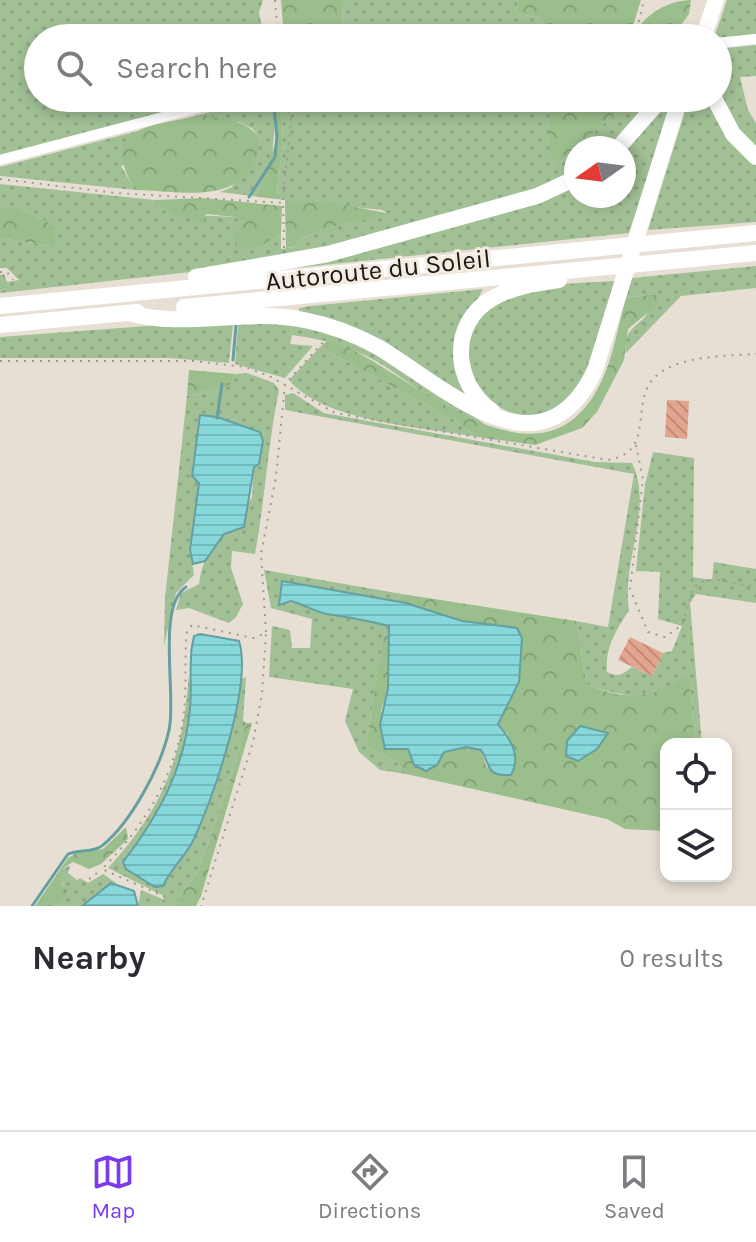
<!DOCTYPE html>
<style>
:root{--surface:#fff;--page:#f7f7f7;--text:#2b2b33;--muted:#7c7c81;--line:#e1e1e2;--accent:#7c3aed}
body{margin:0;font-family:Karla,sans-serif;background:var(--page);color:var(--text)}
.controls{position:absolute;right:24px;bottom:24px;display:grid;overflow:hidden;border-radius:16px;box-shadow:0 4px 12px #0003}
.controls button{width:72px;height:72px;display:grid;place-items:center;padding:0;border:0;border-bottom:2px solid var(--line);background:var(--surface);color:var(--text);font:40px sans-serif}
.compass{position:absolute;left:564px;top:136px;width:72px;height:72px;border-radius:50%;background:var(--surface);box-shadow:0 4px 12px #0003;rotate:256deg}
.list{margin:0;padding:0;list-style:none}
h2{display:flex;justify-content:space-between;align-items:center;height:104px;margin:0;padding:0 32px;font-size:34px}
h2 small{font-size:26px;font-weight:400;color:var(--muted)}
.icon{flex:none;width:44px;height:44px;fill:none;stroke:currentColor;stroke-width:2;stroke-linecap:round;stroke-linejoin:round}
.map{position:relative;flex:none;width:756px;height:906px;overflow:hidden}
.search{position:absolute;background:var(--surface);box-shadow:0 4px 12px #0003;left:24px;right:24px;top:24px;height:88px;display:flex;align-items:center;gap:20px;box-sizing:border-box;padding:0 28px;border-radius:44px;color:var(--muted);font-size:30px}
.sheet{height:224px;background:var(--surface)}
nav{display:flex;justify-content:space-around;align-items:center;box-sizing:border-box;height:112px;border-top:2px solid var(--line);background:var(--surface);font-size:22px;color:var(--muted)}
nav a{display:grid;justify-items:center;gap:4px}
nav .on{color:var(--accent)}
.map>svg:first-child{display:block}
.grass{fill:url(#grass-dots)}
.forest{fill:url(#forest-crowns)}
.water{fill:url(#water-rules);stroke:#669fa0;stroke-width:2}
.lines{fill:none;stroke-linecap:round;stroke-linejoin:round}
.stream{stroke:#669fa0;stroke-width:3}
.building{fill:url(#building-back-hatch)}
.path{stroke:#a09a91;stroke-width:2;stroke-dasharray:2 6;stroke-linecap:butt}
.minor{stroke:#fff;stroke-width:10}
.highway{stroke:#fff;stroke-width:16}
.labels{text-anchor:middle;dominant-baseline:central;stroke-width:6;stroke-linejoin:round;paint-order:stroke}
.street-label{font-size:26px;fill:#1c1915;stroke:#f4ece1}
</style>
<div class="map">
<svg width="756" height="906" viewBox="0 0 756 906">
<defs>
<pattern id="grass-dots" width="8" height="8" patternUnits="userSpaceOnUse" patternTransform="scale(2)"><rect width="8" height="8" fill="#a2c096"/><path d="M2 2h.1M6 6h.1" fill="none" stroke="#8ba480" stroke-width="1.8" stroke-linecap="round"/></pattern>
<pattern id="forest-crowns" width="20" height="18" patternUnits="userSpaceOnUse" patternTransform="scale(2)"><rect width="20" height="18" fill="#9abe8c"/><path d="M2 6a3 3 0 1 1 6 0M12 15a3 3 0 1 1 6 0" fill="none" stroke="#84a378"/></pattern>
<pattern id="water-rules" width="6" height="5" patternUnits="userSpaceOnUse" patternTransform="scale(2)"><rect width="6" height="5" fill="#86d8db"/><path d="M0 2.5h6" fill="none" stroke="#73b9bb"/></pattern>
<pattern id="building-back-hatch" width="6" height="6" patternUnits="userSpaceOnUse" patternTransform="scale(2)"><rect width="6" height="6" fill="#e2a58d"/><path d="M-1 5l2 2M0 0l6 6M5-1l2 2" fill="none" stroke="#c18d79"/></pattern>
</defs>
<rect width="100%" height="100%" fill="#e7dfd4"/>
<path class="grass" d="M0 0H263L259 12 264 38H38V98H216L0 155Z
M343 0H518L516 14 538 17 550 33 498 38H338L342 33Z
M727 0H756V34L714 38Z
M756 45V76L740 77 748 110 756 123V150C722 114 718 97 718 49Z
M264 98H550L559 163 632 98H655L610 148H576V173L560 182 344 247 245 266 0 293V275L4 274 7 282 19 280 7 268H0V238L52 246V224L19 209H0V184L155 200 153 203 171 214 235 217 243 221 241 229 263 245 281 233V249L294 247C307 227 364 221 389 214L382 210 276 199 283 143 281 101 275 122 272 158 259 197 220 192 232 187 261 140 253 129 239 122 121 166 135 190 0 176V167Z
M667 98H674L629 233 295 268 576 181V196H624V148Z
M689 98H709L756 162V222L648 230Z
M756 266V288L681 296 626 353C623 334 631 330 643 319 649 313 652 302 655 294L626 298 632 278Z
M616 281C608 306 594 367 580 385 514 472 414 348 502 300 533 283 581 283 616 281Z
M483 289 459 335 479 406 299 312V308L310 306Z
M240 319 305 324 358 342 485 424C445 414 411 382 376 361 349 346 322 339 292 335L290 344 313 346 285 378 235 364 238 324 233 325 229 363 169 358H0V337Z
M320 347 456 421 478 437C425 427 325 423 289 380Z
M247 373 274 383 279 390C268 443 265 500 255 554L232 551 231 568 243 604 236 617 229 623 189 608 176 610 181 593 199 584C201 566 213 532 233 531L252 497 254 466 259 464 263 441 260 431 217 417 200 415 192 467 199 483 190 550 194 575 176 593 164 646 165 598 187 396 230 385 236 374Z
M293 393 324 413 595 462 632 463C654 508 621 562 629 610 616 631 605 647 607 672 618 678 623 674 632 667L652 676 663 653 672 651 682 626 658 619 660 572 636 571 645 485 653 452 694 458 693 577 712 580 714 562 756 569V603L696 594 690 603 702 744H695L690 683C675 685 660 696 646 697 633 697 600 691 588 685 580 664 583 643 576 621L608 627 634 474 285 410V395Z
M264 570 402 594 396 601 282 581 279 604C303 598 306 611 327 614 348 616 368 621 389 626V633L383 639 366 746 395 761 406 774 380 770 359 752 345 721 353 689 269 677 272 626 290 630 292 648H310L312 619 271 608Z
M189 673C196 748 167 804 123 862L126 869 155 887 163 886 193 840 225 755 242 679 246 677 243 720 246 723C233 772 218 820 199 868 193 881 180 891 178 906H138L141 890 165 900 162 895 108 868C165 806 183 756 189 673Z
M70 866 68 873 77 880 80 878 88 883 103 874 116 883 110 884 82 906H53L64 901 61 869Z"/>
<path class="forest" d="M281 0H343L342 33 338 38H284Z
M518 0H641L632 29 550 33 538 17 516 14Z
M691 0 689 14 681 25 684 38H640L635 34C644 14 670 0 691 0Z
M550 98H632L559 163 549 153Z
M277 99 281 101 283 143 276 199 259 197V193L276 141 271 102Z
M204 115C227 120 248 120 261 140 249 209 187 191 135 190 96 124 155 126 204 115Z
M203 198 282 206 281 233 263 245 237 250 234 237 243 222 235 217 206 214 202 223 171 214 153 203 155 200Z
M285 200 329 202 391 214C366 221 306 227 294 247L286 248Z
M0 209H19L52 224 56 241 52 246 0 238Z
M656 294 657 305 628 329 624 360 597 412 582 428 535 445 478 437 456 421 320 347 327 341 349 348C421 383 546 502 602 380 614 355 618 325 626 298Z
M189 370 236 374 230 385 187 396Z
M402 594 576 621C583 643 580 664 588 685 619 699 656 701 682 677L690 683 695 744H666V831L625 829 607 819 406 774 395 761 366 746 383 638 389 633 388 688 381 711 426 771 437 765 444 752 466 747 481 750 487 768 508 735 498 724C523 671 526 678 499 625L462 621 396 601Z
M246 723H252L201 896 196 906H178C180 891 193 881 199 868 218 820 233 772 246 723Z
M126 827 128 839 101 864 89 869 73 862 62 869V885L68 891 64 901 53 906H35L68 858 76 853 103 849Z"/>
<path class="water" d="M200 415 217 417 260 432 263 441 259 464 254 467 244 527 224 534 205 561 193 564 190 550 199 483 192 476Z
M282 581 406 603 462 621 517 628 522 638 519 682 498 724C510 739 522 756 511 775 485 776 492 767 481 750L466 747 444 752 437 765 426 771 414 765 408 749H385L380 725 388 688 389 626C369 621 348 617 327 614 315 612 303 604 291 601L279 605Z
M200 634 239 641C253 685 213 797 194 839 186 856 170 869 163 886L155 887 126 869 123 862C159 815 185 768 190 708 192 687 189 667 192 646L194 636Z
M580 726 608 733 597 749 578 761 566 756 567 741Z
M111 883 134 891 138 906H82Z"/>
<g class="lines">
<path class="stream" d="M249 197 275 157 277 136 273 98
M233 360 236 325
M217 418 222 384
M32 906 68 854C79 849 94 853 103 845 131 822 161 767 169 730 177 697 156 606 186 587"/>
</g>
<path class="building" d="M667 400 689 401 687 439 665 437Z
M630 637 663 653 652 676 618 660Z"/>
<g class="lines">
<path class="path" d="M275 0 278 38
M533 38 629 34 638 25 644 0
M0 179 116 193 283 203
M284 248 283 197 291 123 288 98
M0 272H7L13 280
M0 361H194L245 367 269 376 335 413 608 460C656 452 630 405 653 379 675 355 726 356 756 354
M636 445 643 479 630 589 648 632 665 637 682 625 694 587 705 580H718L756 587
M266 632 261 554 276 477 285 384 325 340
M89 879 101 870
M165 897 102 869C145 826 177 773 184 712 187 685 184 658 187 631L192 625 253 638 266 633 262 694 253 742 201 906"/>
<path class="minor" d="M718 43 756 39
M0 160 235 98"/>
<path class="highway" d="M703 38 716 0
M714 98 733 134 756 157
M618 148 662 98
M196 277 328 254 537 196 576 178
M0 306 756 233
M184 307 756 253
M129 313C185 329 245 308 304 320 330 325 354 334 378 347 444 386 542 483 595 370L680 98
M0 325 137 312
M492 411C453 384 448 323 493 298 512 287 537 283 559 280"/>
</g>
<g class="labels">
<g class="street-label">
<text transform="translate(378 270) rotate(-6)">Autoroute du Soleil</text>
</g>
</g>
</svg>
<div class="controls">
<button><svg class="icon" aria-label="locate" viewBox="0 0 24 24"><circle cx="12" cy="12" r="6"/><path d="M12 2v4M12 18v4M2 12h4M18 12h4"/></svg></button>
<button><svg class="icon" aria-label="layers" viewBox="0 0 24 24"><path d="M12 4l9 5-9 5-9-5zM3 14l9 5 9-5"/></svg></button>
</div>
<svg class="compass" viewBox="-18 -18 36 36"><path d="M0-13l5 13h-10z" fill="#e53935"/><path d="M0 13l5-13h-10z" fill="#7c7c81"/></svg>
<div class="search"><svg class="icon" aria-label="search" viewBox="0 0 24 24"><circle cx="10" cy="10" r="6"/><path d="M15 15l6 6"/></svg>Search here</div>
</div>
<section class="sheet">
<h2>Nearby<small>0 results</small></h2>
<ul class="list">
</ul>
</section>
<nav>
<a class="on"><svg class="icon" aria-label="map" viewBox="0 0 24 24"><path d="M3 6l6-2 6 2 6-2v14l-6 2-6-2-6 2zM9 4v14M15 6v14"/></svg>Map</a>
<a><svg class="icon" aria-label="directions" viewBox="0 0 24 24"><path d="M12 3l9 9-9 9-9-9zM9 14v-3h6M13 9l2 2-2 2"/></svg>Directions</a>
<a><svg class="icon" aria-label="saved" viewBox="0 0 24 24"><path d="M7 4h10v16l-5-4-5 4z"/></svg>Saved</a>
</nav>
